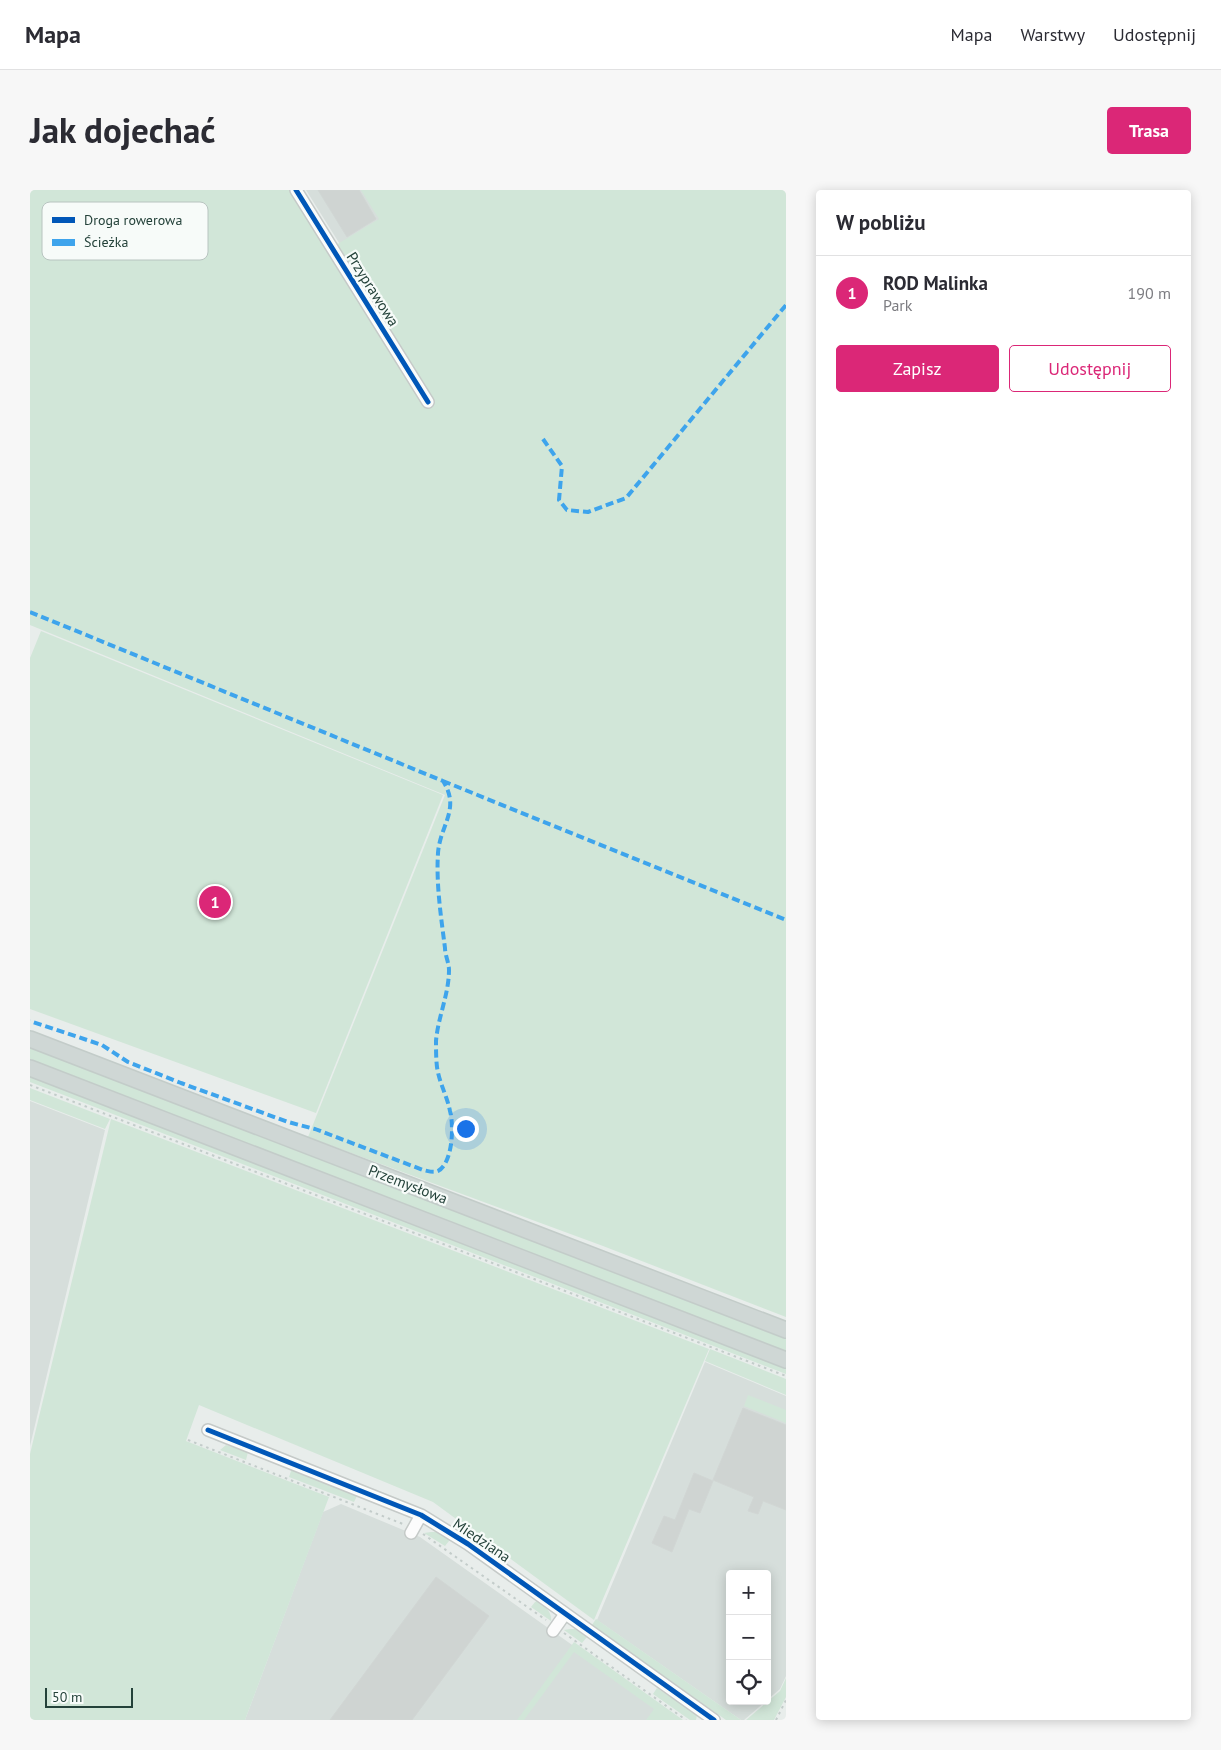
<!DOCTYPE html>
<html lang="pl">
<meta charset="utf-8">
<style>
:root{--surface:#fff;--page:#f7f7f7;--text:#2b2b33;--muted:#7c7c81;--line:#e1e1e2;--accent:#db2777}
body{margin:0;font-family:"PT Sans",sans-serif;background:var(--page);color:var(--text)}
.controls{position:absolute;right:15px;bottom:15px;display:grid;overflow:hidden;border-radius:5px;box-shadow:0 2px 12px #0003}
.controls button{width:45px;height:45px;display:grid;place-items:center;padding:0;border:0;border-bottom:1px solid var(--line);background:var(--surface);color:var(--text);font:25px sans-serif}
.scale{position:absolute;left:15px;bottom:12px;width:88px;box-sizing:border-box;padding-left:5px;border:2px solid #24423a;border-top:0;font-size:14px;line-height:18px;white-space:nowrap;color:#24423a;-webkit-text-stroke:4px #f7fbf9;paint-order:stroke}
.you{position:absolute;left:435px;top:938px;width:18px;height:18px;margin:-12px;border:4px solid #fff;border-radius:50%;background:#1a73e8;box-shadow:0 0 0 8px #1a73e833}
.badge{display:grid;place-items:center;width:32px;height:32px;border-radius:50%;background:var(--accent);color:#fff;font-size:16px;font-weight:700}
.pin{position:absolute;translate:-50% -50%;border:2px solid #fff;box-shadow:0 1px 5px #0006}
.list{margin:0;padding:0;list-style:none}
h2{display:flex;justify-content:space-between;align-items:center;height:65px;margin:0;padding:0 20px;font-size:21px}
h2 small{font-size:16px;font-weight:400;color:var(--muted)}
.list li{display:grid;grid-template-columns:32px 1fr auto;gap:15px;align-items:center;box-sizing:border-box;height:75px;padding:0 20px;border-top:1px solid var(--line)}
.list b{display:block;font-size:19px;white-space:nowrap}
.list p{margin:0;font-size:16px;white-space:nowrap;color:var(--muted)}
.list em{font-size:16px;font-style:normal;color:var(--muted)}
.actions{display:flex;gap:10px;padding:15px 20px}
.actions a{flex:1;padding:11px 0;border:1px solid var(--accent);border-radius:5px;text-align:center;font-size:18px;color:var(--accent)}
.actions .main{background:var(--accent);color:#fff}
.icon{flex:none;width:28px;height:28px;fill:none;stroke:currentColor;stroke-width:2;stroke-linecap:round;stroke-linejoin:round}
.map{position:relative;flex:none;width:756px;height:1530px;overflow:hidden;border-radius:5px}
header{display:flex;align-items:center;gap:30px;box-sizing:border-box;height:70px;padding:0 25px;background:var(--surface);border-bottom:1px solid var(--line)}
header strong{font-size:24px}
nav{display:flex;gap:28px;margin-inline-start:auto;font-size:18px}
.intro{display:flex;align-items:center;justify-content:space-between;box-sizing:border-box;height:120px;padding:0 30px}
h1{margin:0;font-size:35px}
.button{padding:12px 22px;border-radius:5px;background:var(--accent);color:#fff;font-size:18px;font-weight:700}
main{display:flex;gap:30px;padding:0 30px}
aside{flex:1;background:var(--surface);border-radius:5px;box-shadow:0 2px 12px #0003}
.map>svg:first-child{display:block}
.built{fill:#d6dedb}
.green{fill:#d1e6d8}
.building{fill:#cfd4d2;stroke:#d1d6d4}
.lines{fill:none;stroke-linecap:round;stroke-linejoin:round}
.minor-casing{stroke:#c5cac8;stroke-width:14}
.major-casing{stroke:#c3ccc9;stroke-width:18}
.path{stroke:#c3ccca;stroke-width:2;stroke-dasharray:2.5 4;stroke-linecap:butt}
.minor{stroke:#fcfcfc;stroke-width:11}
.major{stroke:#cfd7d5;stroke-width:15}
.quiet{stroke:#3ea4ec;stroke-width:4;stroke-dasharray:8 4;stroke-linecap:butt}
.cycleway-casing{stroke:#f7fbf9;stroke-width:8}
.cycleway{stroke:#0057b8;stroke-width:5}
.labels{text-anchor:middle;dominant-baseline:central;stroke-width:4.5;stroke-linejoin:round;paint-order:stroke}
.street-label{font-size:15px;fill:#24423a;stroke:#f7fbf9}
.key{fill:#f7fbf9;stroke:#b8c4c0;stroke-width:1}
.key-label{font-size:14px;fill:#24423a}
</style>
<header>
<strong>Mapa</strong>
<nav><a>Mapa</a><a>Warstwy</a><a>Udostępnij</a></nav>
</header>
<div class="intro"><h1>Jak dojechać</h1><a class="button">Trasa</a></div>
<main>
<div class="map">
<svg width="756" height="1530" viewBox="0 0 756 1530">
<rect width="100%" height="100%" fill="#e8edeb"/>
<path class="built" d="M276 0H414L316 64Z
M0 911 75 940 0 1256Z
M675 1172 756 1206V1486L750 1499 737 1510V1384H700V1511H736L714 1530H711L567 1430Z
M311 1314 390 1347 648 1530H215L293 1322Z"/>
<path class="green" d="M0 0H261L395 217 404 210 306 55 349 29 331 0H756V1127L573 1056 278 947 415 605 0 435Z
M11 441 413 605 286 923 0 819V468Z
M0 857 756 1149V1161L0 870Z
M0 887 733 1169 756 1179V1184L0 892Z
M0 898 80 929 75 939 0 910Z
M81 929 679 1159 564 1430 403 1312 169 1215 156 1251 299 1307 215 1530H0V1264Z
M680 1159 756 1189V1205L675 1171Z
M718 1205 756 1220V1233L714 1216Z
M196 1255 218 1262 216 1270 190 1260Z
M263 1280 326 1304 327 1306 324 1312 259 1287 261 1281Z
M401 1342H407L418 1348 419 1351 415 1356 394 1343Z
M507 1411C515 1417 522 1421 521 1431L501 1417 505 1412Z
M566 1429 711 1530H696L562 1435Z
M540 1439H545L557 1447 552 1453 534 1440Z
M544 1452 653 1530H616L624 1519 544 1462 494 1530H487Z
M756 1488V1507L744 1530H716L750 1501Z
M627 1498 667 1525 666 1530H660L623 1504Z"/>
<path class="building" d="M288 0H329L346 29 317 47Z
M713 1218 756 1235V1320L733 1311 728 1324 718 1321 724 1307 683 1290Z
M664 1283 683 1291 670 1323 659 1319 642 1362 622 1353 634 1326 645 1330Z
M406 1387 459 1426 382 1530H300Z"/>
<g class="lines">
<defs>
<path id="minor" d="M266 0 398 212
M178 1240 391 1325 438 1354 684 1530
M381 1343 391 1325
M523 1441 535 1424"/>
<path id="major" d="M0 849 756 1140
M0 878 756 1170"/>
</defs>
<use href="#minor" class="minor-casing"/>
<use href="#major" class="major-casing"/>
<path class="path" d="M0 895 756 1186
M158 1250 373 1334
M393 1344 516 1430
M534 1443 656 1530
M746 1530 756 1510"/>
<use href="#minor" class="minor"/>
<use href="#major" class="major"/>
<path class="quiet" d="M513 249 532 276 529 310 537 320 558 322 596 308 756 115
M0 422 413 591C431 619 410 635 408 663 406 694 411 727 415 758 415 765 419 773 419 780 419 804 408 827 406 851 406 859 406 869 407 877 409 892 417 906 420 921 424 935 423 973 408 981 404 983 398 981 393 980L285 939 258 932 151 893 98 872 72 855 0 831
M413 591 756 730"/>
<defs>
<path id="cycleway" d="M266 0 398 212
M178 1240 391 1325 438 1354 684 1530"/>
</defs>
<use href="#cycleway" class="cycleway-casing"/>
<use href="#cycleway" class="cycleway"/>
</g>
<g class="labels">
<g class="street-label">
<text transform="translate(343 99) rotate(58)">Przyprawowa</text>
<text transform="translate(378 994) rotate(21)">Przemysłowa</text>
<text transform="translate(452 1350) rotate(34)">Miedziana</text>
</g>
</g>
<rect x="12" y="12" width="166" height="58" rx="8" class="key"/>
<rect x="22" y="27" width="23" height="6" fill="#0057b8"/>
<rect x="22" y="49" width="23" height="7" fill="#3ea4ec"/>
<g class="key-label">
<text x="54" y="35">Droga rowerowa</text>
<text x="54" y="57">Ścieżka</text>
</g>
</svg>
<div class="controls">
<button>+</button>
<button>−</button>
<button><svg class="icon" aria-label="locate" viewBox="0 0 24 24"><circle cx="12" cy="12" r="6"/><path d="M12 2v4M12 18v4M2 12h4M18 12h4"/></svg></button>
</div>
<div class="scale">50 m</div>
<div class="you"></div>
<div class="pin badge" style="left:185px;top:712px">1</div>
</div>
<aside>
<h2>W pobliżu<small></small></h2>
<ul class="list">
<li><span class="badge">1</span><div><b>ROD Malinka</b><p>Park</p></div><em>190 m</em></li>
</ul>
<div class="actions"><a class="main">Zapisz</a><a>Udostępnij</a></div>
</aside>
</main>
